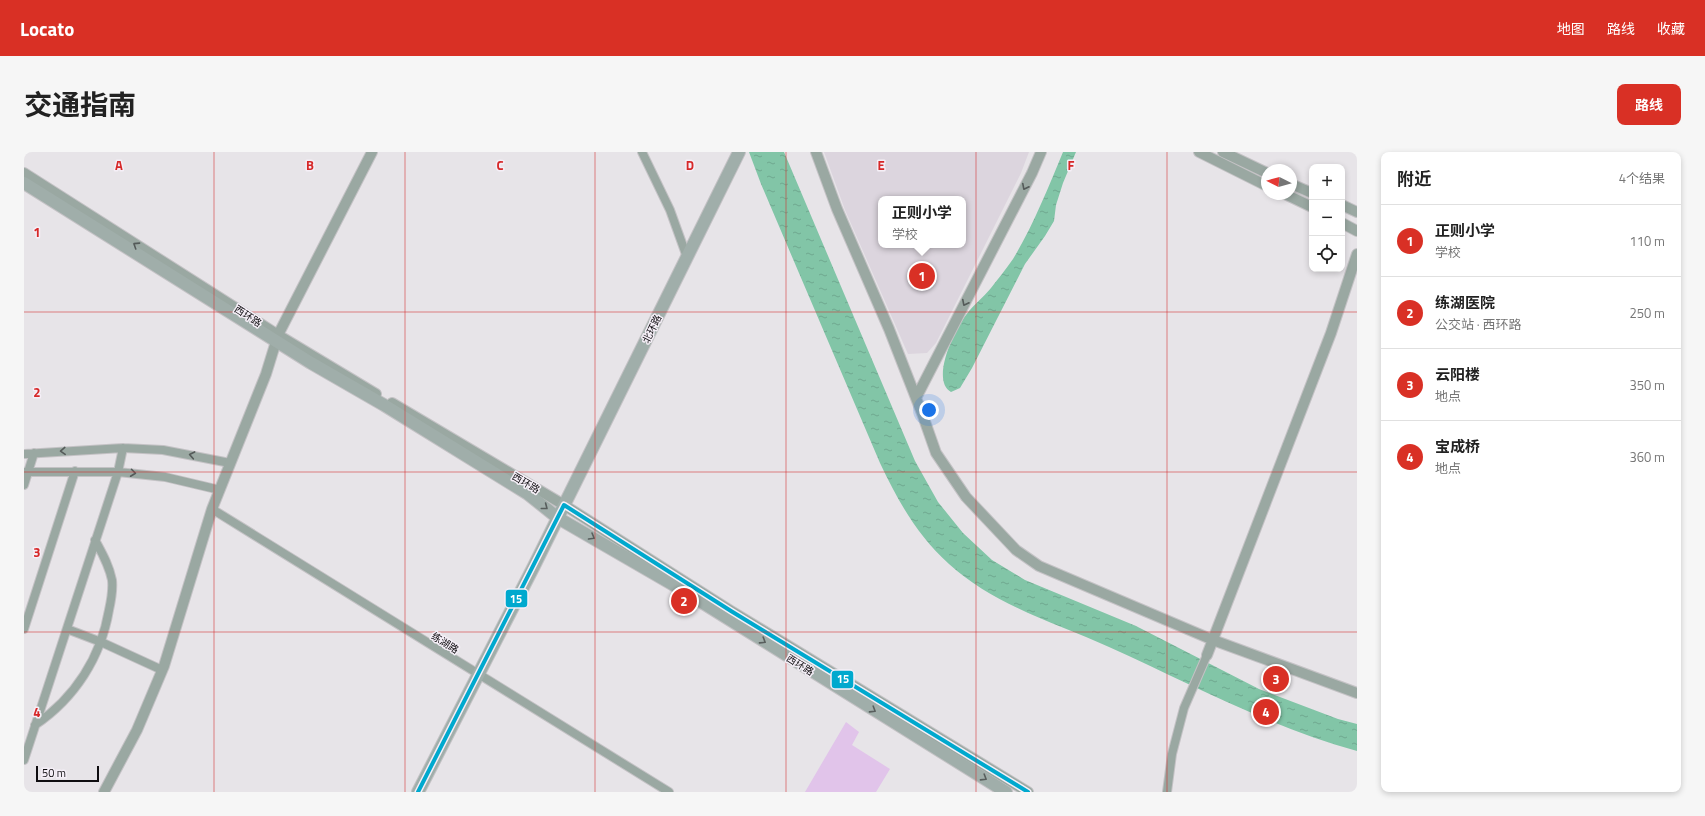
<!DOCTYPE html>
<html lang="zh">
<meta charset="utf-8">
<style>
:root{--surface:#fff;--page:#f6f6f6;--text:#222;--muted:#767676;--line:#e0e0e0;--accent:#d93025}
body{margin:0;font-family:"Titillium Web","Noto Sans SC",sans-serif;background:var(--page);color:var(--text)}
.controls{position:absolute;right:12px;top:12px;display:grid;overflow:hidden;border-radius:8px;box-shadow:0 2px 6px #0003}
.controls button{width:36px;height:36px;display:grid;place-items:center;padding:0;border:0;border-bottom:1px solid var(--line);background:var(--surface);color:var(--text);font:20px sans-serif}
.compass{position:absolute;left:1237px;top:12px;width:36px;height:36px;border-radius:50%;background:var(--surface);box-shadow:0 2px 6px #0003;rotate:276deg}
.scale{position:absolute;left:12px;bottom:10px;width:63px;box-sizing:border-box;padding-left:4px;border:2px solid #0f0d10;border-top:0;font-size:11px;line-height:14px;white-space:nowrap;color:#0f0d10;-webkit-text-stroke:3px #f5eff7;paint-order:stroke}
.you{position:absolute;left:905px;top:258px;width:14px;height:14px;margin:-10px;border:3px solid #fff;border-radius:50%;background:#1a73e8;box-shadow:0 0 0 6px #1a73e833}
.badge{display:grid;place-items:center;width:26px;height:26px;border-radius:50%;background:var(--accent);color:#fff;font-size:13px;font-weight:700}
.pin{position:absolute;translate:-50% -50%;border:2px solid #fff;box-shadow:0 1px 4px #0006}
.popup{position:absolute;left:854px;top:44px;width:88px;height:52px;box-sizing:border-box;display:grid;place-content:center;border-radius:8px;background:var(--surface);filter:drop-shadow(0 1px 3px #0005);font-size:13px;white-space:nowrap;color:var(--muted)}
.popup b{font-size:15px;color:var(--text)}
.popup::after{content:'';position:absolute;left:50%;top:100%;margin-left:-8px;border:8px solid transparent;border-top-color:var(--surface)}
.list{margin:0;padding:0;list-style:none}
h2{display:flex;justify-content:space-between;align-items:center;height:52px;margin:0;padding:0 16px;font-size:17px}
h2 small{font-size:13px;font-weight:400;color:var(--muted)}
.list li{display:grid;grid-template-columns:26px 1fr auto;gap:12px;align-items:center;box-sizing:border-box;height:72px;padding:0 16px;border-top:1px solid var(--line)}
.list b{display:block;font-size:15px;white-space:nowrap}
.list p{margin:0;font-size:13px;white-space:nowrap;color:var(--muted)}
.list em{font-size:13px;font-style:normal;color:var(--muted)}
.icon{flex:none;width:22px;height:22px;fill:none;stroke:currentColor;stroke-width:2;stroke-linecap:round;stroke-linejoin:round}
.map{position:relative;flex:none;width:1333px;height:640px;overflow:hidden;border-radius:8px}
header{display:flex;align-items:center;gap:24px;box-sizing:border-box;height:56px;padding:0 20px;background:var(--accent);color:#fff}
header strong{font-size:19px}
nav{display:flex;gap:22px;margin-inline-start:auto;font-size:14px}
.intro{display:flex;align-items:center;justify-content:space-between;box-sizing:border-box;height:96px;padding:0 24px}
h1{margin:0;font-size:28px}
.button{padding:10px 18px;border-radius:8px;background:var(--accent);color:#fff;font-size:14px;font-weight:700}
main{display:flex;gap:24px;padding:0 24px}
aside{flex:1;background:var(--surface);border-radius:8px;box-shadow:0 2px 6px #0003}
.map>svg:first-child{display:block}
.built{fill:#dcd5de;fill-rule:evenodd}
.green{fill:#e1c4ea}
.water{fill:url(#water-ripples)}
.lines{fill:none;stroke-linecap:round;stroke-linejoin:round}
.minor-casing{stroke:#c4c2c5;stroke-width:10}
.tertiary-casing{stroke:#c4c2c5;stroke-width:12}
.secondary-casing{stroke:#c4c2c5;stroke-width:14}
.minor{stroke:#9aa8a2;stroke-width:8}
.tertiary{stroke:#9aa8a2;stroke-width:10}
.secondary{stroke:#a0aeaa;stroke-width:12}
.bus-1-casing{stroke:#f5eff7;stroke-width:7}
.bus-1{stroke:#00a9ce;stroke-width:4}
.oneway{stroke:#545a59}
.oneway2{stroke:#585e5d}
.grid{fill:none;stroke:#d62828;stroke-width:1;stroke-opacity:0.55}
.labels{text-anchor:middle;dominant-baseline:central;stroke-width:3;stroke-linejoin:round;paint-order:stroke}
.street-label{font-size:10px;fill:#0f0d10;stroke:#f5eff7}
.grid-label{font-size:13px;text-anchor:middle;font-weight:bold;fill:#d62828;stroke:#f5eff7;stroke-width:3;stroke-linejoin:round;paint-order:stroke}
.line-badge{stroke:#f5eff7;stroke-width:1.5}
.badge-label{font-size:11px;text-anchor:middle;font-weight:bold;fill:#fff}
</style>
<header>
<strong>Locato</strong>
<nav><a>地图</a><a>路线</a><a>收藏</a></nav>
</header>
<div class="intro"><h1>交通指南</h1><a class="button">路线</a></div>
<main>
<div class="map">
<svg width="1333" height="640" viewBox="0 0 1333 640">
<defs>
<pattern id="water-ripples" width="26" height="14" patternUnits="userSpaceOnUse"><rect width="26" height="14" fill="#82c5a7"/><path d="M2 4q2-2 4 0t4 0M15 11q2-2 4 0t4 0" fill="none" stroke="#6fa88f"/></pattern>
</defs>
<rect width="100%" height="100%" fill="#e7e4e8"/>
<path class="built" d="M800 0H1005L997 21 912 191 903 201 884 202 821 58ZM857 47H939V93H857Z"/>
<path class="green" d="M822 570 835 580 828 593 866 617 852 640H781Z"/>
<path class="water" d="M725 0H760L891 309 914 350 939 381 968 408 1001 428 1112 474 1235 537 1314 567 1333 572V599C1246 575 1167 532 1085 495 1031 471 970 453 925 412 893 383 874 349 856 311L737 32Z
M1039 0H1052L1039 31 1032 53 1030 69 1021 84 1001 112 948 216 936 236 927 240C906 228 931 177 942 163 949 153 959 146 967 136 974 127 982 117 989 107 1009 74 1024 36 1039 0Z"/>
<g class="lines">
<defs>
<path id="minor" d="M618 0 646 58 663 105
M0 302 99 296 139 298 206 311
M0 320H94L141 325 196 338
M0 333 10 301
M188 357 645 640
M0 477 51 319
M43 477 77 490 138 518
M11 573C51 546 77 505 85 458 87 449 89 437 88 428 85 413 78 401 71 388
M0 608 94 320 99 296
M1143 640 1148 602 1160 556 1183 503"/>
<path id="tertiary" d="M792 0 813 57 865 177 899 264 912 301 942 345 992 398 1015 414 1189 488 1333 541
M1175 0 1243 34
M1199 0 1243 21
M0 21 254 183 352 242
M1267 32 1288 41
M1261 42 1288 55
M1318 53 1333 60
M1318 71 1333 79
M892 246 1008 21 1017 0
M368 251 540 353 707 459 1004 640
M1183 503 1307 181 1333 102
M80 640 113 578 140 514 188 357 242 222 254 183 348 0"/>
<path id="secondary" d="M0 31 287 211 360 253 504 342 534 366 655 436 982 640
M394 640 510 414 715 0"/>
</defs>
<use href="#minor" class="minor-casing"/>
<use href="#tertiary" class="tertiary-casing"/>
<use href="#secondary" class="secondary-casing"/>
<use href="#minor" class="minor"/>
<use href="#tertiary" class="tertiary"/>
<use href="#secondary" class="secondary"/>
<defs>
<path id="bus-1" d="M394 640 540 353 707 459 1004 640"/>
</defs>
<use href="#bus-1" class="bus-1-casing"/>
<use href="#bus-1" class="bus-1"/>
</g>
<defs><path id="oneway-chevron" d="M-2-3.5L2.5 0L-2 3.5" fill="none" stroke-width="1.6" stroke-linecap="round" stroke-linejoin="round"/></defs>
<g class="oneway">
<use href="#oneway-chevron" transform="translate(1001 35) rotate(117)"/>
<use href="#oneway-chevron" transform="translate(112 93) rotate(-147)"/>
<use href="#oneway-chevron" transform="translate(941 151) rotate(117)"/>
<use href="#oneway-chevron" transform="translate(39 299) rotate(177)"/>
<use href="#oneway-chevron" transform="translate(168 303) rotate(-169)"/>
<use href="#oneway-chevron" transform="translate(109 321) rotate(7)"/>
</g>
<g class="oneway2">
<use href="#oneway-chevron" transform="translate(521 355) rotate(38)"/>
<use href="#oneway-chevron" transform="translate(568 385) rotate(30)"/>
<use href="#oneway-chevron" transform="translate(739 489) rotate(32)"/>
<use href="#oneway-chevron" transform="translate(849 558) rotate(32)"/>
<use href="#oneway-chevron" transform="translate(960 626) rotate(32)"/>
</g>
<path class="grid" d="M190 0V640M381 0V640M571 0V640M762 0V640M952 0V640M1143 0V640M0 160H1333M0 320H1333M0 480H1333"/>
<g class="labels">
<g class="street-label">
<text transform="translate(224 164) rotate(33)">西环路</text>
<text transform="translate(628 177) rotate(-64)">北环路</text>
<text transform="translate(502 331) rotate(31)">西环路</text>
<text transform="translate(421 491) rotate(32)">练湖路</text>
<text transform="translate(776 513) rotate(32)">西环路</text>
</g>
</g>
<g class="grid-label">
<text x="95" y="18">A</text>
<text x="286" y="18">B</text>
<text x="476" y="18">C</text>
<text x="666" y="18">D</text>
<text x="857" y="18">E</text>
<text x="1047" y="18">F</text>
<text x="13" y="85">1</text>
<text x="13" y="245">2</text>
<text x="13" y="405">3</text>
<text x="13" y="565">4</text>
</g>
<g class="line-badge">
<rect x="481" y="437" width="23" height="19" rx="4" fill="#00a9ce"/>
<rect x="807" y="518" width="23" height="19" rx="4" fill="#00a9ce"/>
</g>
<g class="badge-label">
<text x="492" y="451">15</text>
<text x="819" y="531">15</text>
</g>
</svg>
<div class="controls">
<button>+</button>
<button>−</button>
<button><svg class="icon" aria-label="locate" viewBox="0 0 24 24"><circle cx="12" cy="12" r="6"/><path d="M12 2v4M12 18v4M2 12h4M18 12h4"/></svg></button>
</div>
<svg class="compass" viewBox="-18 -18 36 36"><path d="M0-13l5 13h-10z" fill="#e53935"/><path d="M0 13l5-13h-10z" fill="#767676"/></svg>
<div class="scale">50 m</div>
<div class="you"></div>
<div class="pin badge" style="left:898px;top:124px">1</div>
<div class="popup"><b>正则小学</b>学校</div>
<div class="pin badge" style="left:660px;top:449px">2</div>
<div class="pin badge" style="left:1252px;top:527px">3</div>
<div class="pin badge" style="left:1242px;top:560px">4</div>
</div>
<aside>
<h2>附近<small>4个结果</small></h2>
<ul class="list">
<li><span class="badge">1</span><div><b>正则小学</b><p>学校</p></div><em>110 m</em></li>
<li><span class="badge">2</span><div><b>练湖医院</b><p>公交站 · 西环路</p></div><em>250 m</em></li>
<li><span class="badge">3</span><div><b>云阳楼</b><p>地点</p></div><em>350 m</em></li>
<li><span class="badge">4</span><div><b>宝成桥</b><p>地点</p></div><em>360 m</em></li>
</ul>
</aside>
</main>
